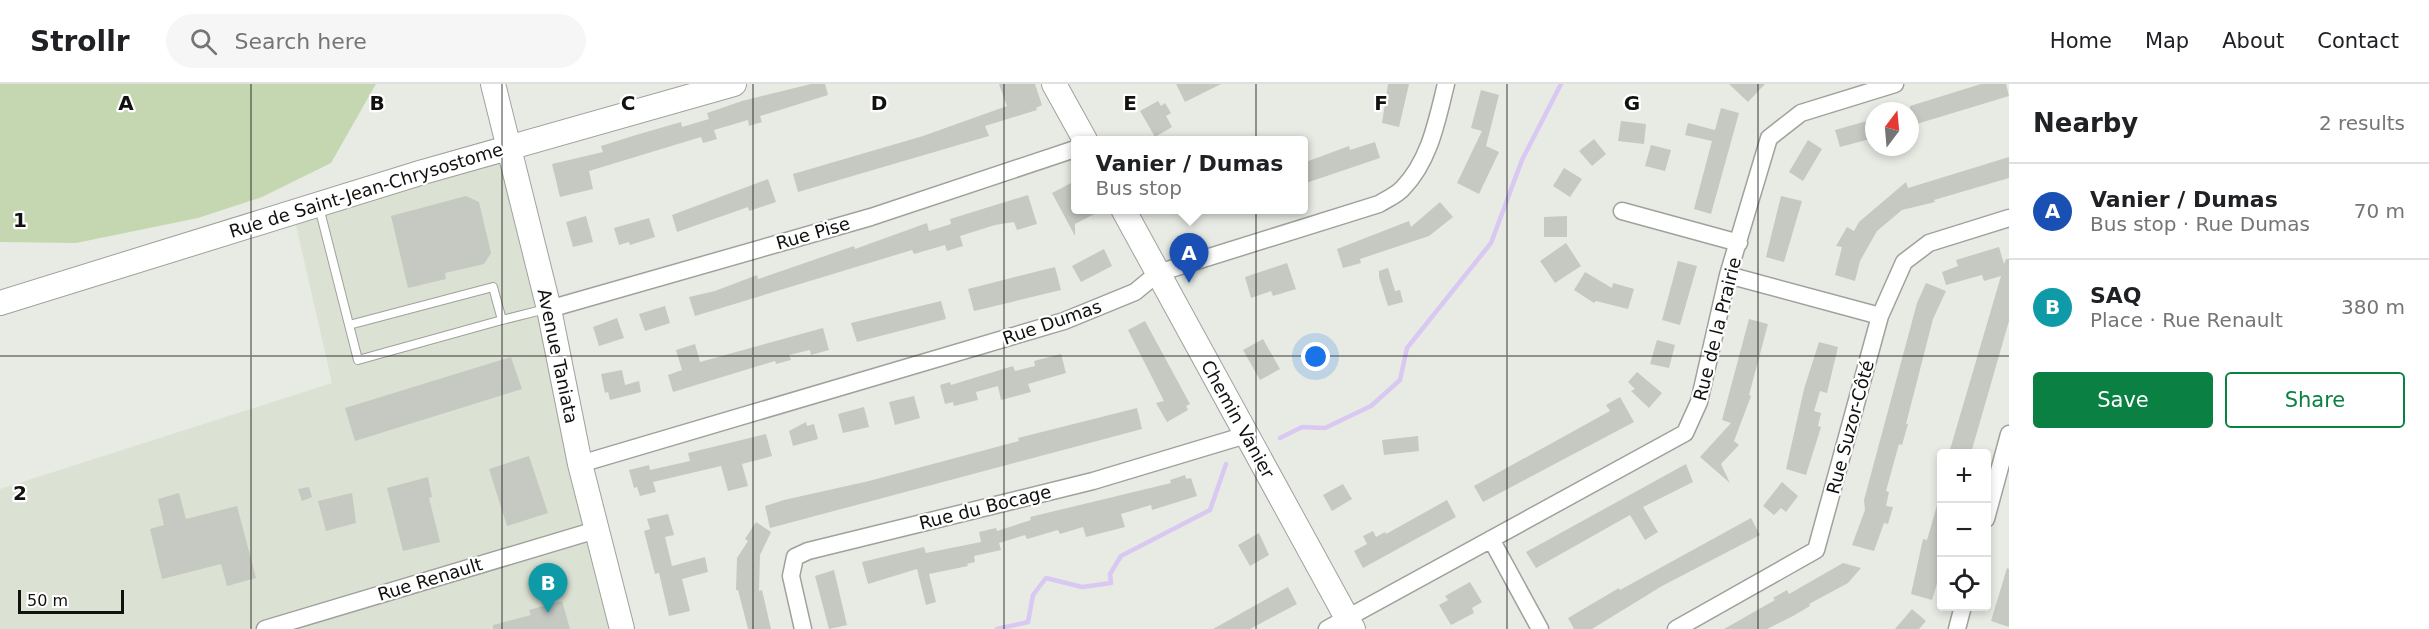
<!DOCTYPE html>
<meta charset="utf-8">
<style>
:root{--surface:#fff;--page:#f6f6f6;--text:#202124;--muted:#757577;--line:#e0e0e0;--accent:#0b8043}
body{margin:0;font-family:"DejaVu Sans",sans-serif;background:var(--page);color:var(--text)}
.controls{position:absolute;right:18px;bottom:18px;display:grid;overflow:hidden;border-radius:6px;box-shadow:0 3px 9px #0003}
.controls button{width:54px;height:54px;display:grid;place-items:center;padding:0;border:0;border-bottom:2px solid var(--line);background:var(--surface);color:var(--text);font:30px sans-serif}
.compass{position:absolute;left:1865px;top:18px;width:54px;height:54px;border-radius:50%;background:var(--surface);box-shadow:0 3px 9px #0003;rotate:16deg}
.scale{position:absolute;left:18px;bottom:15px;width:106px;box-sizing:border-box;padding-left:6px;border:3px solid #111210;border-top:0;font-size:16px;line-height:21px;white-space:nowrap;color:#111210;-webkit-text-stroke:4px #fff;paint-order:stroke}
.you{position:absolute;left:1316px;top:273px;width:21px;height:21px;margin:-15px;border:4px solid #fff;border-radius:50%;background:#1a73e8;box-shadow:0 0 0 9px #1a73e833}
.badge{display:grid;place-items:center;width:39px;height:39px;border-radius:50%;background:var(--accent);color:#fff;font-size:20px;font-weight:700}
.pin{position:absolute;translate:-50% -50px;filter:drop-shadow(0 2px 3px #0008)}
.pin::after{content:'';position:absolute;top:32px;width:21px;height:18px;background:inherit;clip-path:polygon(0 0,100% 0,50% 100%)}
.popup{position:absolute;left:1071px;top:52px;width:237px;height:78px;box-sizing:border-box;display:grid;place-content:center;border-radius:6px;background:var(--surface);filter:drop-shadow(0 2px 4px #0005);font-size:20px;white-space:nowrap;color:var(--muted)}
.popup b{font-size:22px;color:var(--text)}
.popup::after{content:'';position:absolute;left:50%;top:100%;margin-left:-12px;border:12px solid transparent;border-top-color:var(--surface)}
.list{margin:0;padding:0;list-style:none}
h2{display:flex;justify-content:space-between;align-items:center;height:78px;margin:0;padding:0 24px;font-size:26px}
h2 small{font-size:20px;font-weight:400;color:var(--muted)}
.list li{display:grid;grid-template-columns:39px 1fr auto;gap:18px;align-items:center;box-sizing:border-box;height:96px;padding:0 24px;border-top:2px solid var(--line)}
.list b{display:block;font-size:22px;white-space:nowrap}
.list p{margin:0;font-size:20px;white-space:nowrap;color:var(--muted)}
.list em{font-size:20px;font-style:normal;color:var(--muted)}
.actions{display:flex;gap:12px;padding:18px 24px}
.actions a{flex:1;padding:14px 0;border:2px solid var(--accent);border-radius:6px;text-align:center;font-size:21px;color:var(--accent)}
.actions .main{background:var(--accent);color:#fff}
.icon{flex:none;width:33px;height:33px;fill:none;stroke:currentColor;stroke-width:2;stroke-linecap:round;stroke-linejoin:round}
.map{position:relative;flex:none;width:2009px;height:545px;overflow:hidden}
header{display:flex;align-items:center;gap:36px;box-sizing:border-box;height:84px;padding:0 30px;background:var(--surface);border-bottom:2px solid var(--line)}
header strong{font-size:28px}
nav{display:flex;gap:33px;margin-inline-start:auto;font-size:21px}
.search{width:420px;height:54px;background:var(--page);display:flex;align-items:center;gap:15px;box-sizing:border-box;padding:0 21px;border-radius:33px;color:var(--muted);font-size:22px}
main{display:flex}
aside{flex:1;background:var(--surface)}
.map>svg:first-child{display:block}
.built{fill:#dbe1d3}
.green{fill:#c5d7b0}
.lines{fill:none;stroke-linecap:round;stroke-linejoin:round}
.stream{stroke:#d9c8f1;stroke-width:4.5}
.building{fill:#c5c9c2}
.lane-casing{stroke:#9fa29c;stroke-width:10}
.street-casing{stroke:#9fa29c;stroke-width:19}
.secondary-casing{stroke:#9fa29c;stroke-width:26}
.lane{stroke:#fff;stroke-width:8}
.street{stroke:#fff;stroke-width:16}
.secondary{stroke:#fff;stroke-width:24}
.grid{fill:none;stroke:#111210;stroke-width:1.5;stroke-opacity:0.55}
.labels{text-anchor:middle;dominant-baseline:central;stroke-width:4.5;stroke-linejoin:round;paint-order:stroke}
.street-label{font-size:18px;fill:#111210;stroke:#fff}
.grid-label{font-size:20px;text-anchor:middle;font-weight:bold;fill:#111210;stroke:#fff;stroke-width:4.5;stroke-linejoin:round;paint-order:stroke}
</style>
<header>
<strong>Strollr</strong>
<div class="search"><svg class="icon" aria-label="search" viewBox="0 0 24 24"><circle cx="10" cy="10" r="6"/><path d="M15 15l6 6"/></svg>Search here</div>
<nav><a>Home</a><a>Map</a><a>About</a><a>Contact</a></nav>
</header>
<main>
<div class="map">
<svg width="2009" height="545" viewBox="0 0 2009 545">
<rect width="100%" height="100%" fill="#e8ebe4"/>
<path class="built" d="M510 63 622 545H0V405L332 299 293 128Z"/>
<path class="green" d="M0 0H376L331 79 262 113 198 134 76 159 0 158Z"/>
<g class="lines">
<path class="stream" d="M1280 354 1302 343 1325 344 1371 322 1400 296 1407 264 1491 159 1522 76 1561 0
M997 545 1028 538 1033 511 1046 494 1082 503 1111 499 1110 490 1121 472 1210 426 1226 380"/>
</g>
<path class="building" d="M811 0H825L828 11 760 32 762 38 749 42 748 36 714 46 717 55 703 59 701 53 589 87 593 105 560 113 552 80 603 68 601 62 636 51 681 38 682 43 709 35 707 29 742 17Z
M999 0H1035L1042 21 1036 24 1037 26 985 42 989 52 798 108 793 90 923 52 1007 22Z
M1176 0H1221L1185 18Z
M1388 0H1409L1399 43 1382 39Z
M1729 0H1765L1748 18Z
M1981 0H2006L2009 12 1910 42V22Z
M1481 6 1499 11 1486 62 1499 68 1479 110 1457 99 1482 47 1471 44Z
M1158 17 1161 22 1165 19 1171 29 1166 32 1172 43 1155 53 1140 27Z
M1721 24 1739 29 1711 130 1694 125 1712 57 1685 51 1688 39 1715 46Z
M1874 35V54L1840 63 1835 46Z
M1621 37 1646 40 1644 60 1618 57Z
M1594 55 1606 70 1592 82 1579 67Z
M1808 56 1822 65 1803 97 1789 88Z
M1375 58 1380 74 1303 100V79L1349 62 1350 66Z
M1651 61 1671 66 1665 87 1645 82Z
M2009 73V94L1934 116 1935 118 1902 126 1877 147 1860 177 1855 197 1835 191 1842 163 1836 162 1847 143 1854 147 1859 138 1906 98 1908 104Z
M1564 84 1582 95 1570 113 1553 102Z
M768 95 776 118 749 127 748 123 677 148 672 131Z
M1075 97V126H1102L1075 140V152L1052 109Z
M1028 111 1037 140 1017 146 1014 138 995 141 960 152 963 162 947 167 945 161 914 170 912 166 695 232 689 213 715 207 757 191 758 195 854 162 855 165 927 139 929 147 951 140 950 135Z
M466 112 479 118 491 169 484 180 445 189 446 195 408 204 391 132Z
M1781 112 1802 117 1784 178 1766 173Z
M1440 118 1453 133 1429 152 1360 175 1361 179 1343 184 1337 165 1409 137 1411 143Z
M586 132 593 158 573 163 566 138Z
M1567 132V153H1544V133Z
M649 134 655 153 630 161 629 158 619 161 614 144Z
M1566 159 1581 182 1555 199 1540 177Z
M1999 163 2004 180 2006 175H2009V237L1971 369H1949L2001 192 1984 197 1982 191 1946 201 1942 188 1958 182 1956 176Z
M1104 165 1112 182 1081 198 1072 182Z
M1678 177 1697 182 1680 241 1662 236Z
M1287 179 1296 205 1273 212 1271 207 1251 214 1245 193Z
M1055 183 1061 206 974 227 968 205Z
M1388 184 1395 207 1400 206 1403 218 1388 222 1379 193V187Z
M1585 188 1612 204 1613 199 1634 205 1628 225 1596 217 1594 219 1574 206Z
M1926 199 1946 207 1933 235 1906 340H1908L1902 361 1899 360 1886 407 1889 408 1886 422 1893 423 1888 440 1884 439 1874 467 1852 461 1865 426 1864 416 1917 219Z
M941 217 946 235 857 258 851 239Z
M665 222 670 239 645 247 639 230Z
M617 234 624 254 599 262 593 243Z
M1749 235 1768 240 1749 311 1751 312 1734 357 1739 361 1721 380 1730 399 1700 373 1731 339 1722 336Z
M1145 237 1190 320 1186 322 1188 326 1167 338 1156 319 1164 317 1128 246Z
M823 244 829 266 811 271 810 266 789 271 791 276 776 280 775 277 673 308 668 291 682 286 676 266 695 260 700 278Z
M1263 255 1280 285 1260 296 1243 266Z
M1657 256 1675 261 1669 284 1650 280Z
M1819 258 1838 263 1827 309 1820 307 1814 327 1821 329 1818 342 1821 343 1806 391 1786 385 1804 305Z
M1061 270 1066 289 1028 300 1031 308 1001 316 998 302 976 308 978 316 954 322 953 318 945 320 940 301 950 298 951 301 1013 282 1015 287 1035 282 1034 277Z
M511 273 522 305 355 357 345 324Z
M622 286 625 301 639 297 641 308 610 316 608 308 605 309 601 290Z
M1637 288 1662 309 1649 324 1631 307 1635 305 1628 298Z
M914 312 920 334 895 341 889 318Z
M1620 313 1634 338 1483 418 1474 402 1610 327 1606 321Z
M864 323 869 343 843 349 838 330Z
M1137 324 1142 345 770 444 765 422 784 416 869 397 1019 357 1018 354Z
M806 338 807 342 814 340 818 355 793 362 789 347Z
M766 350 772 372 742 380 748 402 728 407 721 382 653 398 656 408 640 412 637 403 634 404 629 386 649 381 650 386 690 377 688 369Z
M1418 352 1419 367 1384 371 1382 356Z
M529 372 548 429 507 442 489 385Z
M1686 380 1693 398 1643 423 1658 448 1645 456 1630 431 1536 484 1526 468Z
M1185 391 1186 395 1191 394 1197 412 1152 426 1151 421 1121 430 1125 443 1086 453 1083 443 1060 450 1058 446 1027 455 1025 451 999 459 1001 466 974 472 975 478 967 480 968 482 929 490 936 518 926 521 917 485 868 500 862 478 924 463 926 469 981 458 979 448 996 444 997 447 1031 436 1030 433 1171 399 1170 396Z
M428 393 432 413 429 414 440 458 403 467 387 404Z
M1782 398 1798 412 1786 428 1781 424 1774 431 1763 422Z
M1343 400 1352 415 1332 427 1323 411Z
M309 403 312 413 302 417 298 405Z
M179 409 186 435 237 422 256 494 227 502 221 480 162 495 150 445 164 441 158 415Z
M352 409 356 439 326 447 318 417Z
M1447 416 1456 433 1363 484 1354 467 1367 460 1363 452 1373 447 1376 453 1385 448 1386 450Z
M1938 418H1941V486L1932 516 1911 510 1923 455 1927 456Z
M668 430 674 451 665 453 672 482 705 473 708 488 682 495 690 527 669 532 659 489 655 490 644 447 650 445 647 435Z
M1751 434 1760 451 1662 502 1592 545H1574L1568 534 1619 504 1620 506Z
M756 438 771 448 760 471 759 507 762 506 771 545H748L738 506H736L737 474 748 457 745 455Z
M1259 449 1269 471 1250 482 1238 461Z
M1843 479 1861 484 1848 499 1809 520 1810 522 1793 532 1767 545H1724L1775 516 1773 514 1787 506 1789 510Z
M2007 484 2009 485V543L1991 537Z
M834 486 847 541 829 545 815 492Z
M1470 498 1482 518 1472 524 1474 529 1451 541 1439 521 1448 516 1445 512Z
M1288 503 1297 520 1250 545H1213Z
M562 517 570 545H493V541L531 531 529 526Z
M1912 525 1926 537 1919 545H1895Z"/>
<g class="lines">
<defs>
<path id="lane" d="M319 123 358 276 502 236 493 203 349 241
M502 236 546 225"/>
<path id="street" d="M1622 127 1739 159
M1728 191 1880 232
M549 225 871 133 1075 65
M580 380 1064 237 1135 208 1158 189 1379 120C1387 115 1397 111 1403 104 1430 76 1437 36 1446 0
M1986 435 2009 350
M1491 455 1540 545
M265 545 596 446
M803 545 791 492 795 473 808 467 1093 397 1246 351
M1327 545 1685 349 1699 318 1728 191 1769 54 1801 29 1895 0
M1676 545 1816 466 1880 232 1904 178 1929 159 2009 134
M1957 545 1963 522"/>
<path id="secondary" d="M493 0 549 225 580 380 622 545
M1054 0 1085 56
M1123 125 1353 545
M0 219 423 88 734 0"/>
</defs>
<use href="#lane" class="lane-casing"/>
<use href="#street" class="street-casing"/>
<use href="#secondary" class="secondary-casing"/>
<use href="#lane" class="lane"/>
<use href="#street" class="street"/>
<use href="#secondary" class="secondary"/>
</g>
<path class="grid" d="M251 0V545M502 0V545M753 0V545M1004 0V545M1256 0V545M1507 0V545M1758 0V545M0 272H2009"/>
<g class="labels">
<g class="street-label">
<text transform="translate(366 106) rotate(-17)">Rue de Saint-Jean-Chrysostome</text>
<text transform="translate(813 149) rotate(-16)">Rue Pise</text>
<text transform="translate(1052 238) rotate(-19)">Rue Dumas</text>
<text transform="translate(1717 245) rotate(-76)">Rue de la Prairie</text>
<text transform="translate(558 272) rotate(78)">Avenue Taniata</text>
<text transform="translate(1238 335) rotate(61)">Chemin Vanier</text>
<text transform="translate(1850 343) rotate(-75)">Rue Suzor-Côté</text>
<text transform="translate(985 423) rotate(-14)">Rue du Bocage</text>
<text transform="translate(430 495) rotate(-17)">Rue Renault</text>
</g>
</g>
<g class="grid-label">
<text x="126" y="26">A</text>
<text x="377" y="26">B</text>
<text x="628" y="26">C</text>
<text x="879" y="26">D</text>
<text x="1130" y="26">E</text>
<text x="1381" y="26">F</text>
<text x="1632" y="26">G</text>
<text x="20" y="143">1</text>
<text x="20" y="416">2</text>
</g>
</svg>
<div class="controls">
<button>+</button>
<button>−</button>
<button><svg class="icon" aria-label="locate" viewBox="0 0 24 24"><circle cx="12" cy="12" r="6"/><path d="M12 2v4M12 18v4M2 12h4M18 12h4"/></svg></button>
</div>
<svg class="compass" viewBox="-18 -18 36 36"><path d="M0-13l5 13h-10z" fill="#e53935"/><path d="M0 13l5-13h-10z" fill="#757577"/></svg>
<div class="scale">50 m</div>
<div class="you"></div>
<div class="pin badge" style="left:1189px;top:199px;background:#1a4fb4">A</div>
<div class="popup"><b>Vanier / Dumas</b>Bus stop</div>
<div class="pin badge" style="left:548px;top:529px;background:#0f9aa8">B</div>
</div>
<aside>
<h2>Nearby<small>2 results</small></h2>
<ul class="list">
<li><span class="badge" style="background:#1a4fb4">A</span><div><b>Vanier / Dumas</b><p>Bus stop · Rue Dumas</p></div><em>70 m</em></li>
<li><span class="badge" style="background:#0f9aa8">B</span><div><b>SAQ</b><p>Place · Rue Renault</p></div><em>380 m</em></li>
</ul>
<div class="actions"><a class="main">Save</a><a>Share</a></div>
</aside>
</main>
